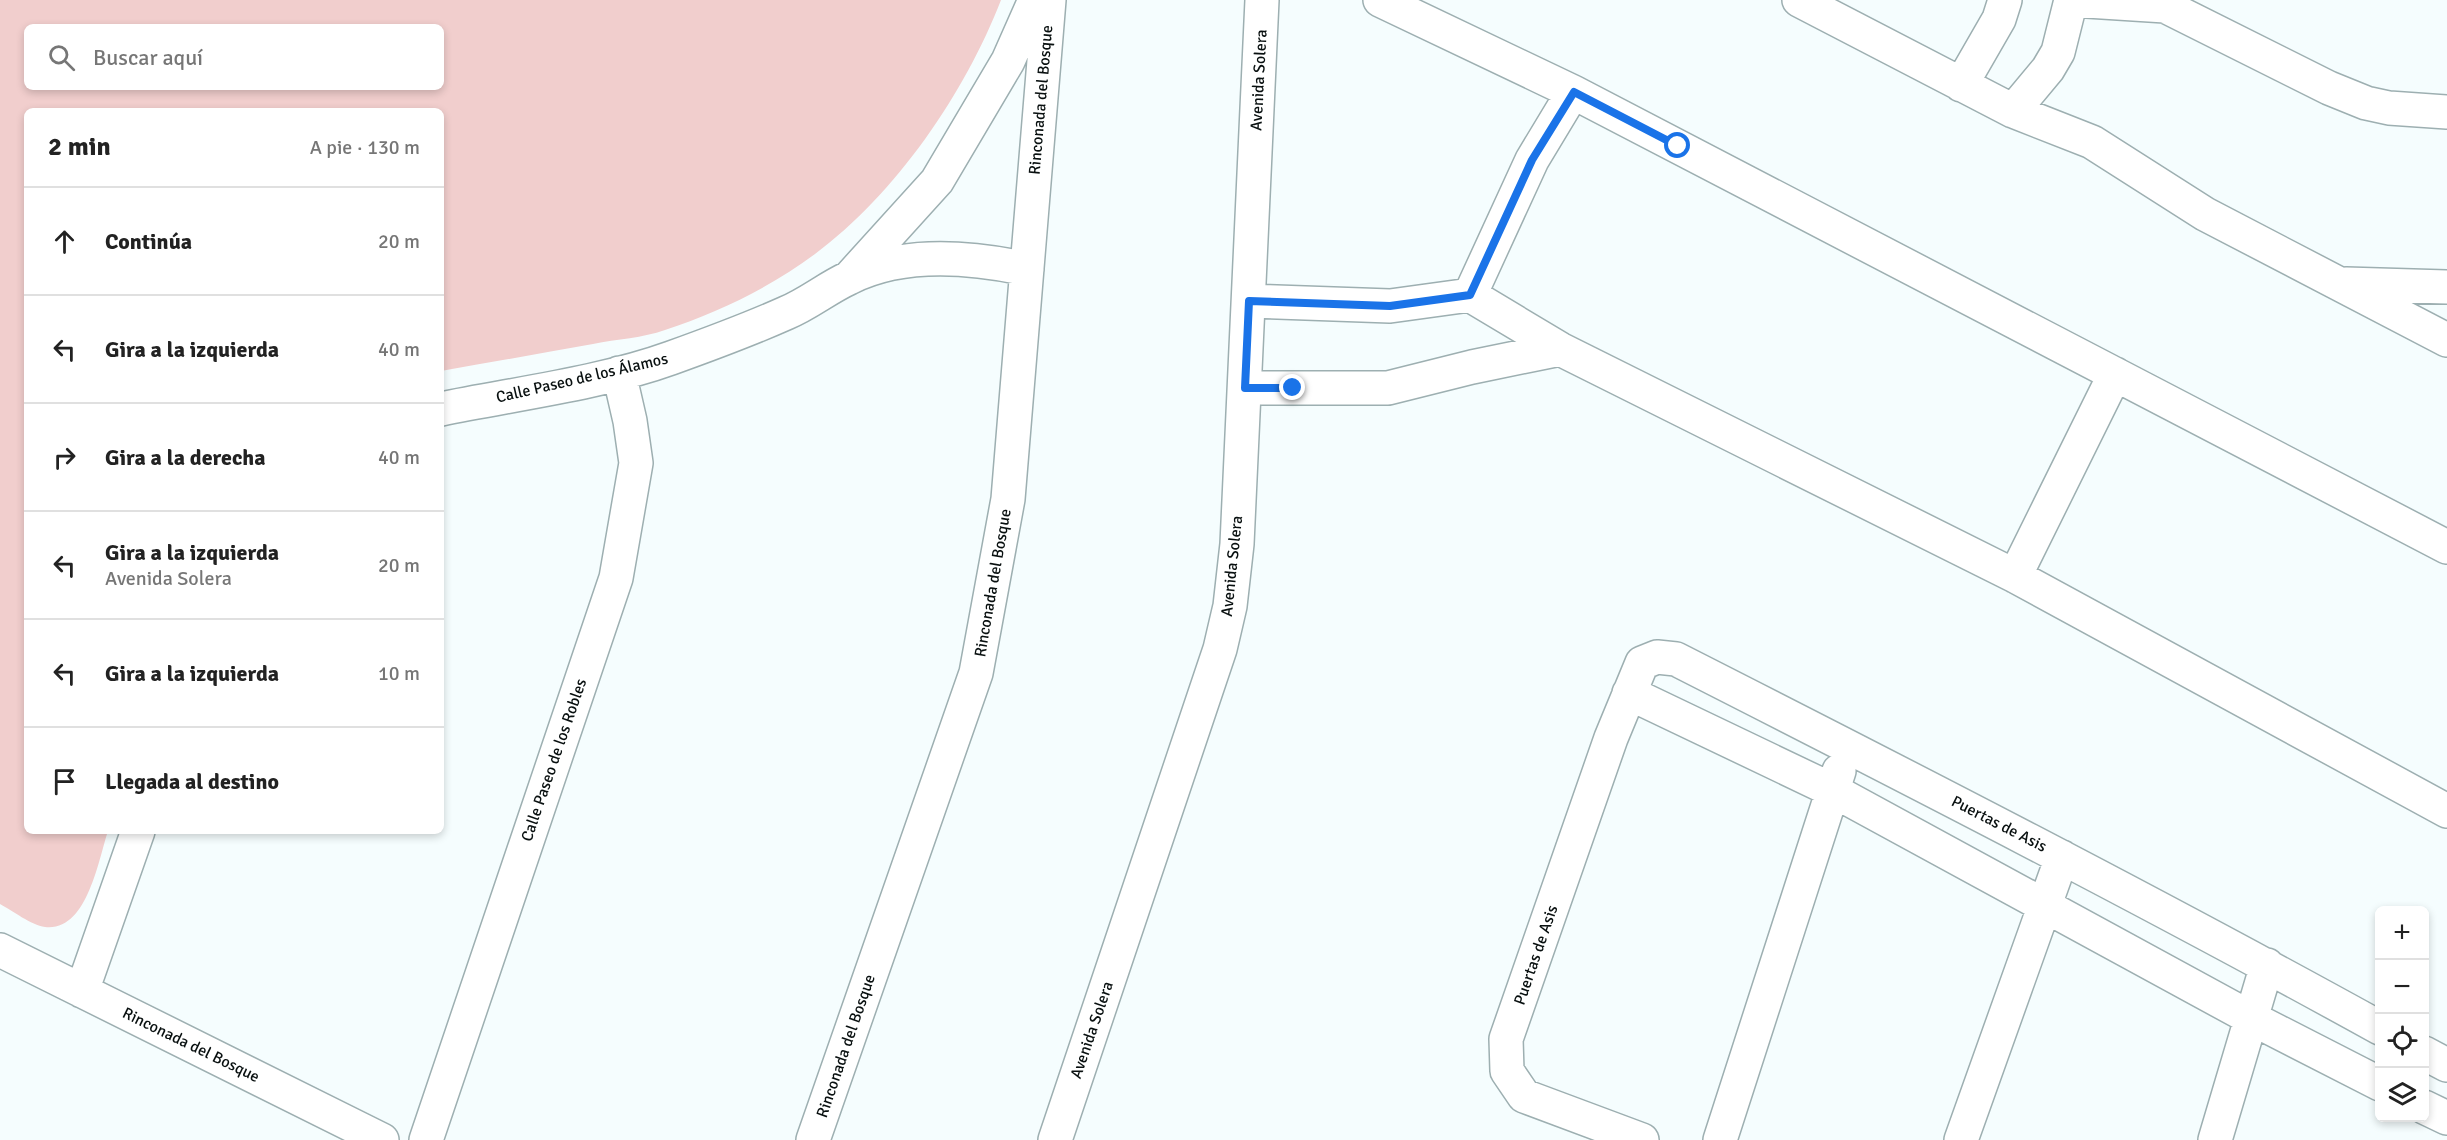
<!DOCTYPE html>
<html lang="es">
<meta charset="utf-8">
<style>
:root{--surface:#fff;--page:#f2f2f2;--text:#222;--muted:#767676;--line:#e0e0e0}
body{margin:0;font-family:Signika,sans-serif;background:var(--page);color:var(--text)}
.controls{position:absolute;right:18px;bottom:18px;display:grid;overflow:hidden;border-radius:9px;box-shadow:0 3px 9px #0003}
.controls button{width:54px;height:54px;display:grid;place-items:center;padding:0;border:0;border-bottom:2px solid var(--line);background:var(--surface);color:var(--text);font:30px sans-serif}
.stop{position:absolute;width:18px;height:18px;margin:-14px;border:4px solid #1a73e8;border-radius:50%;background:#fff}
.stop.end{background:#1a73e8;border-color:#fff;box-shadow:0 2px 6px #0008}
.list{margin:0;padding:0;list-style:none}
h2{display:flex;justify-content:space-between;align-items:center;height:78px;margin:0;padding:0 24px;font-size:26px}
h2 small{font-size:20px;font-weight:400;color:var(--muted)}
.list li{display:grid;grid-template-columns:39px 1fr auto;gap:18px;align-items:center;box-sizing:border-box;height:108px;padding:0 24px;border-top:2px solid var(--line)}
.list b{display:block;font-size:22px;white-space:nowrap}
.list p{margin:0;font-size:20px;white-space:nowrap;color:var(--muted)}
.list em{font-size:20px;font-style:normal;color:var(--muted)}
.icon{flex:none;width:33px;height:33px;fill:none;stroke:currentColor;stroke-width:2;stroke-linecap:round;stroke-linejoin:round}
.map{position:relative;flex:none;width:2447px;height:1140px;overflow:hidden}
.search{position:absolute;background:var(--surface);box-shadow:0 3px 9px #0003;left:24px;top:24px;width:420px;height:66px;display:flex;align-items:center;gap:15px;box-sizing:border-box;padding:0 21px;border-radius:9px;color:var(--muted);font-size:22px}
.panel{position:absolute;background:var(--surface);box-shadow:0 3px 9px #0003;left:24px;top:108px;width:420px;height:726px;border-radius:9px}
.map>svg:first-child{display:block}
.green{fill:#f1cecd;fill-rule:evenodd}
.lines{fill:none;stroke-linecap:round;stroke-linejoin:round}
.minor-casing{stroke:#9dafb1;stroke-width:36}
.minor{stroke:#fff;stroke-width:33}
.route{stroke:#1a73e8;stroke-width:8}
.labels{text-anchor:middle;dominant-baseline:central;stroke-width:6;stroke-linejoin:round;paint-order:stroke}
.street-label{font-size:16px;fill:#091010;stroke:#fff}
</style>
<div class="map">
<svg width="2447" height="1140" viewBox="0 0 2447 1140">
<rect width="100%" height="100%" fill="#f5fdfe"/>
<path class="green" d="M0 0H1001C965 93 896 194 815 254 771 287 717 313 665 330 643 338 617 339 593 344 543 353 492 362 441 371V111H27V831H108C98 861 87 932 45 927 31 925 13 911 0 904ZM27 27H441V87H27Z"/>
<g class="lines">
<defs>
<path id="minor" d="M1380 0 1573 92 2447 547
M1799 0 2013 111 2092 142 2205 214 2447 340
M2071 0 2165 6 2329 88 2366 103 2389 108 2447 112
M1961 85 1999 19 2005 0
M2013 111 2048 69 2058 52 2071 0
M850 277 937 181 1008 61 1035 0
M2346 284 2447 287
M1470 295 1532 160 1573 92
M1249 301 1390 306 1470 295 1560 349 2015 576 2447 811
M1245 388H1388L1472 367 1560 349
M441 409C514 394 602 383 671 358 710 344 748 330 786 313 808 304 827 288 849 278 902 251 971 257 1027 269
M2015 576 2115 374
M1629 693 1832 790 2251 1018 2380 1084
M0 950 382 1140
M82 991 138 831
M2424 1053 2447 1065
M2424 1107 2447 1118
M426 1140 616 578 636 463 630 421 619 373
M813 1140 976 673 1008 499 1049 0
M1055 1140 1220 649 1230 606 1237 544 1262 0
M1642 1140 1524 1096 1507 1071 1506 1039 1611 738 1642 663 1657 657 1676 659C1912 779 2148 900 2380 1028
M1720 1140 1839 771
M1961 1140 2062 857
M2215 1140 2267 965"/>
</defs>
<use href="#minor" class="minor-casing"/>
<use href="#minor" class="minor"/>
</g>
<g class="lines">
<path class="route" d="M1293 388H1245L1249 301 1390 306 1470 295 1532 160 1574 92 1678 146"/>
</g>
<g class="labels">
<g class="street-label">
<text transform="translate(1259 80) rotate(-87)">Avenida Solera</text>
<text transform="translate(1041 100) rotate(-85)">Rinconada del Bosque</text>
<text transform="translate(582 378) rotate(-13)">Calle Paseo de los Álamos</text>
<text transform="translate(1232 566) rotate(-84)">Avenida Solera</text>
<text transform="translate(993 583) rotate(-80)">Rinconada del Bosque</text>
<text transform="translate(554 760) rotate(-71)">Calle Paseo de los Robles</text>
<text transform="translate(1999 824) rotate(27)">Puertas de Asis</text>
<text transform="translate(1536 955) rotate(-71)">Puertas de Asis</text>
<text transform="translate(1092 1030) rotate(-71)">Avenida Solera</text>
<text transform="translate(191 1045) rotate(26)">Rinconada del Bosque</text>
<text transform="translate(846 1046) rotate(-71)">Rinconada del Bosque</text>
</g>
</g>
</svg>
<div class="controls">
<button>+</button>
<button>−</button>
<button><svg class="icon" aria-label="locate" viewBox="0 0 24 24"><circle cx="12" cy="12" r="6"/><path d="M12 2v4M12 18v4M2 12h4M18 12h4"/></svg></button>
<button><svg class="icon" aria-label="layers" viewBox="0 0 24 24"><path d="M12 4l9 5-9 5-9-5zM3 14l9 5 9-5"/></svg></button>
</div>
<div class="stop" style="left:1678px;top:146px"></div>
<div class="stop end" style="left:1293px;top:388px"></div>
<div class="search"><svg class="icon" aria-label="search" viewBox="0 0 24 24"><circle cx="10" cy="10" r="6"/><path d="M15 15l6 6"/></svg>Buscar aquí</div>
<section class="panel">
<h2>2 min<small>A pie · 130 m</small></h2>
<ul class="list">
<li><svg class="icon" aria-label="ahead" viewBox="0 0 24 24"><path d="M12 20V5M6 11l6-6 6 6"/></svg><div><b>Continúa</b></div><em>20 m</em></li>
<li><svg class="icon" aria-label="left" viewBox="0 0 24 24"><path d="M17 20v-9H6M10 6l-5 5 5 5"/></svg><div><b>Gira a la izquierda</b></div><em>40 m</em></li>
<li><svg class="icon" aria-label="right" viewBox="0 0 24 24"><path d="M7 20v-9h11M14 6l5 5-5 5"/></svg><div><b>Gira a la derecha</b></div><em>40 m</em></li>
<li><svg class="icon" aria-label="left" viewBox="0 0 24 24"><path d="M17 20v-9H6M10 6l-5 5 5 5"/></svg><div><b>Gira a la izquierda</b><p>Avenida Solera</p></div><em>20 m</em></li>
<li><svg class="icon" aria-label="left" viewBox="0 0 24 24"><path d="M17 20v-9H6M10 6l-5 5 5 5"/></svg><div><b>Gira a la izquierda</b></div><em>10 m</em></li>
<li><svg class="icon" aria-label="arrive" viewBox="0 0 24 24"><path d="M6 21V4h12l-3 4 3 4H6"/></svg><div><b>Llegada al destino</b></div></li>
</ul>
</section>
</div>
